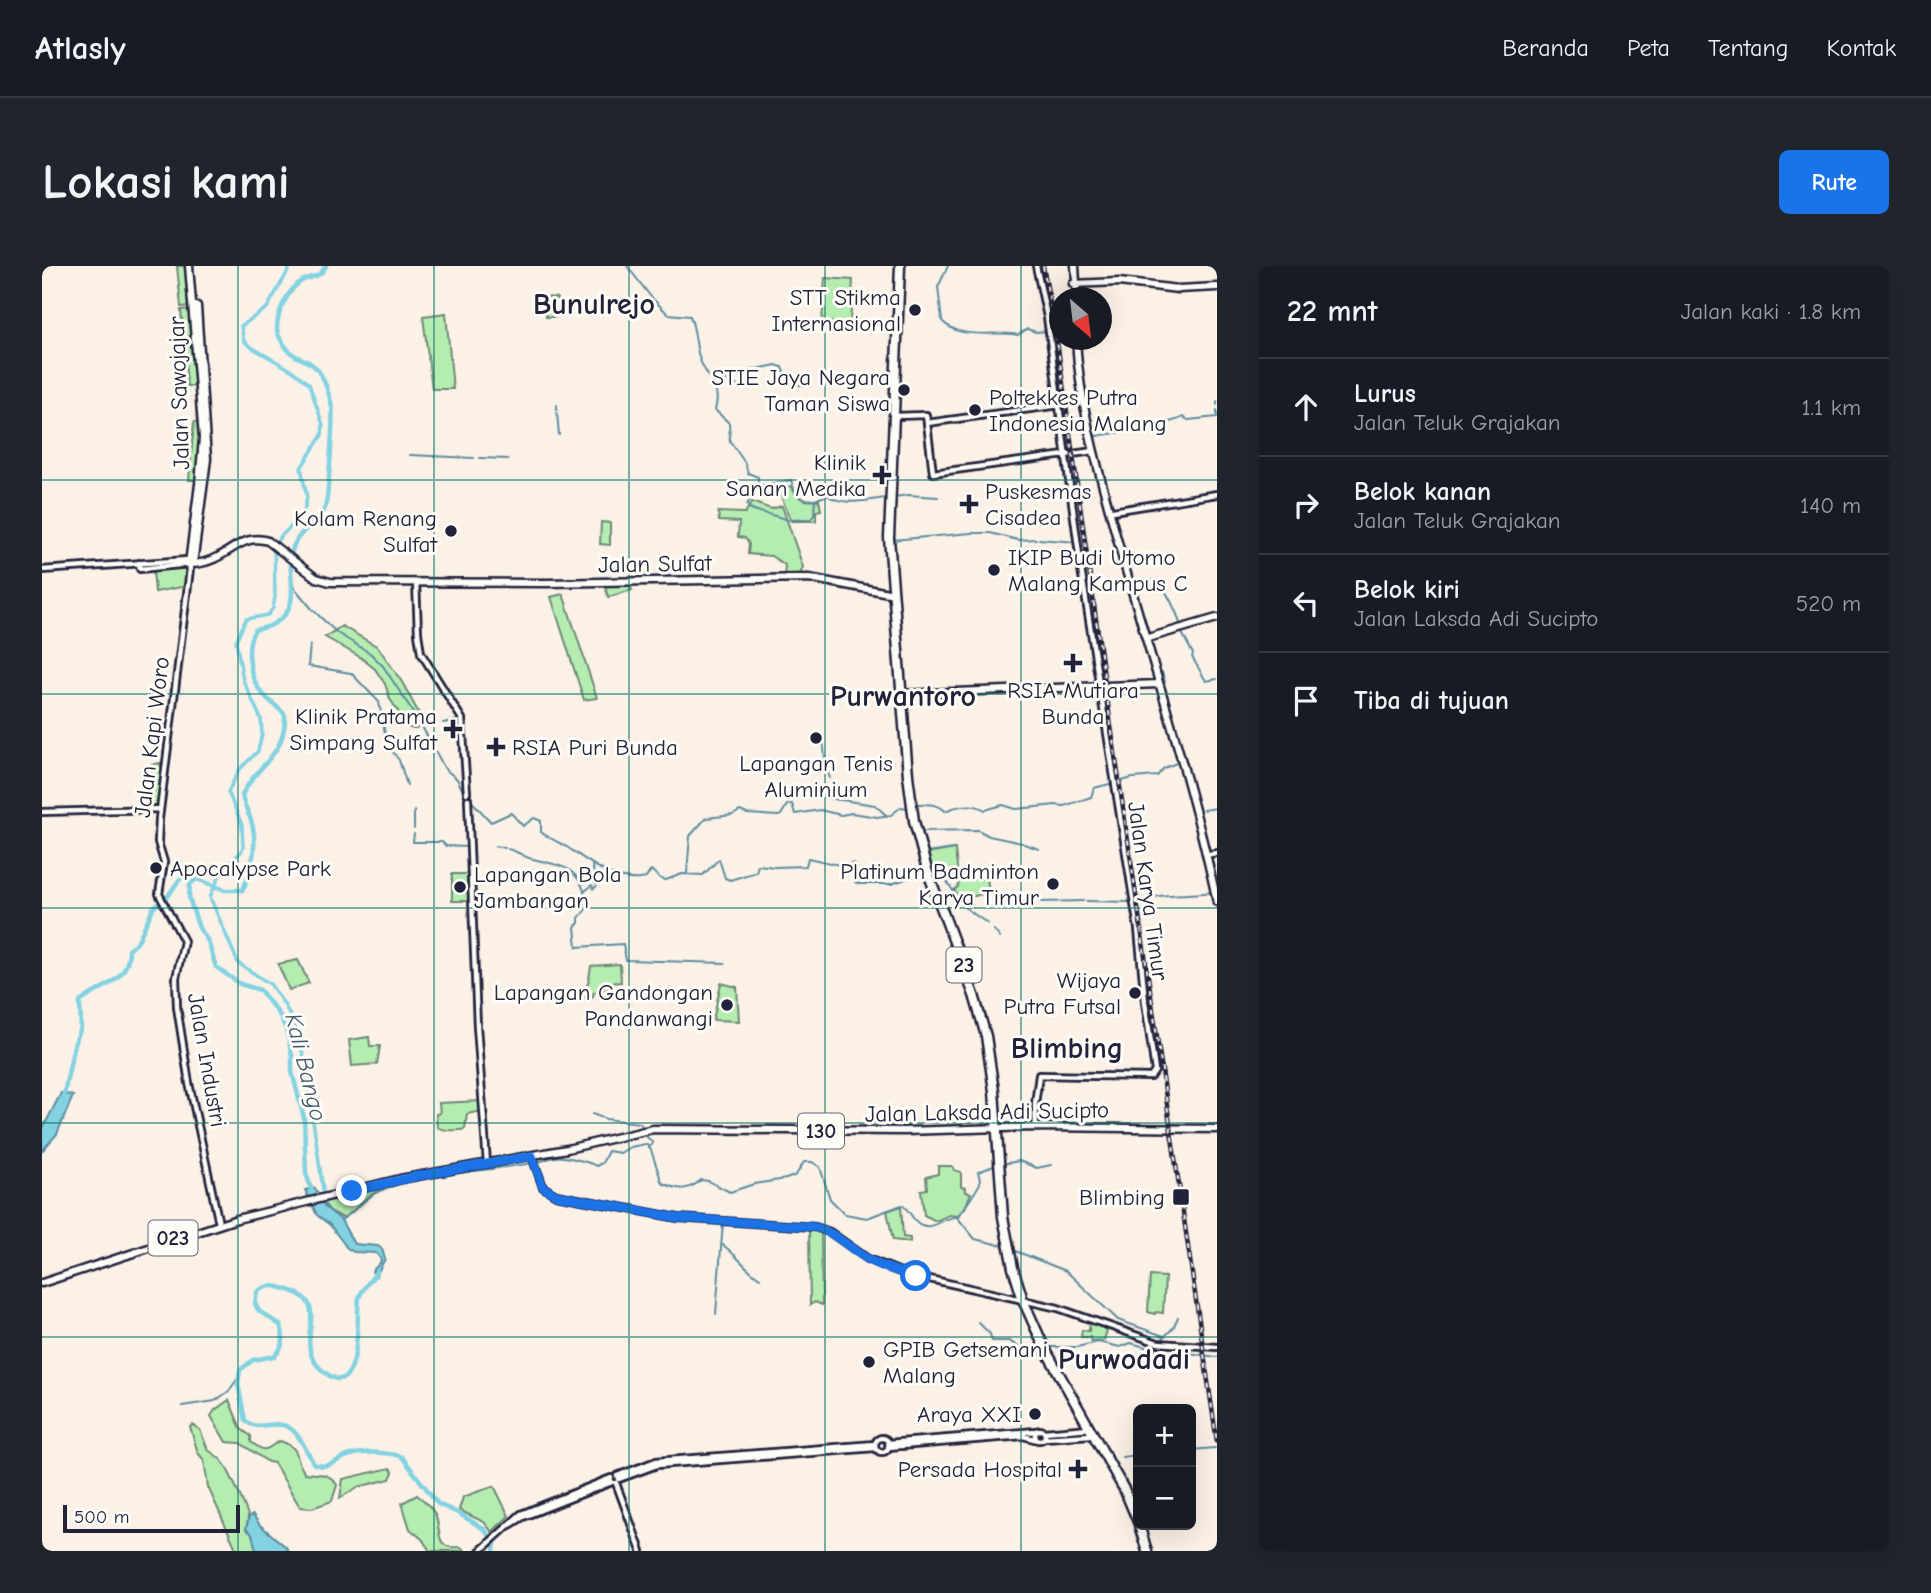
<!DOCTYPE html>
<html lang="id">
<meta charset="utf-8">
<style>
:root{--surface:#171b24;--page:#20242c;--text:#f1f3f6;--muted:#9ea1a6;--line:#363941;--accent:#1a73e8}
body{margin:0;font-family:"Comic Neue",sans-serif;background:var(--page);color:var(--text)}
.controls{position:absolute;right:21px;bottom:21px;display:grid;overflow:hidden;border-radius:10px;box-shadow:0 7px 28px #0002}
.controls button{width:63px;height:63px;display:grid;place-items:center;padding:0;border:0;border-bottom:2px solid var(--line);background:var(--surface);color:var(--text);font:35px sans-serif}
.compass{position:absolute;left:1007px;top:21px;width:63px;height:63px;border-radius:50%;background:var(--surface);box-shadow:0 7px 28px #0002;rotate:152deg}
.scale{position:absolute;left:21px;bottom:18px;width:177px;box-sizing:border-box;padding-left:7px;border:4px solid #22223b;border-top:0;font-size:19px;line-height:24px;white-space:nowrap;color:#22223b;-webkit-text-stroke:5px #fdfcf7;paint-order:stroke}
.stop{position:absolute;width:21px;height:21px;margin:-16px;border:5px solid #1a73e8;border-radius:50%;background:#fff}
.stop.end{background:#1a73e8;border-color:#fff;box-shadow:0 2px 7px #0008}
.list{margin:0;padding:0;list-style:none}
h2{display:flex;justify-content:space-between;align-items:center;height:91px;margin:0;padding:0 28px;font-size:30px}
h2 small{font-size:23px;font-weight:400;color:var(--muted)}
.list li{display:grid;grid-template-columns:46px 1fr auto;gap:21px;align-items:center;box-sizing:border-box;height:98px;padding:0 28px;border-top:2px solid var(--line)}
.list b{display:block;font-size:26px;white-space:nowrap}
.list p{margin:0;font-size:23px;white-space:nowrap;color:var(--muted)}
.list em{font-size:23px;font-style:normal;color:var(--muted)}
.icon{flex:none;width:38px;height:38px;fill:none;stroke:currentColor;stroke-width:2;stroke-linecap:round;stroke-linejoin:round}
.map{position:relative;flex:none;width:1175px;height:1285px;overflow:hidden;border-radius:10px}
header{display:flex;align-items:center;gap:42px;box-sizing:border-box;height:98px;padding:0 35px;background:var(--surface);border-bottom:2px solid var(--line)}
header strong{font-size:33px}
nav{display:flex;gap:38px;margin-inline-start:auto;font-size:24px}
.intro{display:flex;align-items:center;justify-content:space-between;box-sizing:border-box;height:168px;padding:0 42px}
h1{margin:0;font-size:49px}
.button{padding:18px 32px;border-radius:10px;background:var(--accent);color:#fff;font-size:24px;font-weight:700}
main{display:flex;gap:42px;padding:0 42px}
aside{flex:1;background:var(--surface);border-radius:10px;box-shadow:0 7px 28px #0002}
.map>svg:first-child{display:block}
.green{fill:#b5edb1;stroke:#6c8876;stroke-width:2}
.water{fill:#83d2e1;stroke:#5c8c9f;stroke-width:2}
.lines{fill:none;stroke-linecap:round;stroke-linejoin:round}
.stream{stroke:#5c8c9f;stroke-width:2}
.canal{stroke:#83d2e1;stroke-width:3.5}
.river{stroke:#83d2e1;stroke-width:4.5}
.minor-casing{stroke:#22223b;stroke-width:10}
.major-casing{stroke:#22223b;stroke-width:11}
.highway-casing{stroke:#22223b;stroke-width:13}
.minor{stroke:#fdfcf7;stroke-width:4.5}
.major{stroke:#fdfcf7;stroke-width:6}
.highway{stroke:#fdfcf7;stroke-width:8}
.rail-casing{stroke:#22223b;stroke-width:4.5}
.rail{stroke:#fdfcf7;stroke-width:2;stroke-dasharray:5;stroke-linecap:butt}
.route{stroke:#1a73e8;stroke-width:9}
.grid{fill:none;stroke:#0f766e;stroke-width:2;stroke-opacity:0.55}
.poi-dot{fill:#22223b;stroke:#fdfcf7;stroke-width:2.5}
.labels{text-anchor:middle;dominant-baseline:central;stroke-width:6;stroke-linejoin:round;paint-order:stroke}
.shield{fill:#fdfcf7;stroke:#646373;stroke-width:2}
.shield-label{font-size:21px;font-weight:bold;fill:#22223b}
.poi-label{font-size:23px;fill:#22223b;stroke:#fdfcf7;text-anchor:end}
.street-label{font-size:23px;fill:#22223b;stroke:#fdfcf7}
.water-label{font-size:24px;font-style:italic;fill:#3f576d;stroke:#fdfcf7}
.district-label{font-size:30px;font-weight:bold;fill:#22223b;stroke:#fdfcf7}
</style>
<header>
<strong>Atlasly</strong>
<nav><a>Beranda</a><a>Peta</a><a>Tentang</a><a>Kontak</a></nav>
</header>
<div class="intro"><h1>Lokasi kami</h1><a class="button">Rute</a></div>
<main>
<div class="map">
<svg width="1175" height="1285" viewBox="0 0 1175 1285">
<rect width="100%" height="100%" fill="#fcf1e7"/>
<filter id="ink" filterUnits="userSpaceOnUse"><feTurbulence type="fractalNoise" baseFrequency=".0143" numOctaves="2"/><feDisplacementMap in="SourceGraphic" scale="14" xChannelSelector="R" yChannelSelector="G"/><feConvolveMatrix kernelMatrix="1 2 1 2 8 2 1 2 1" color-interpolation-filters="sRGB"/></filter>
<g filter="url(#ink)">
<path class="green" d="M135 0H145L149 40 139 41Z
M783 12 811 14 808 58 780 56Z
M503 31 515 32 514 51H504Z
M149 43 155 120H145L139 44Z
M404 47 411 123H390L381 50Z
M158 155 157 214H147L152 156Z
M749 220C756 234 763 236 777 234L779 244 774 245V255H749L736 223Z
M710 236 729 243 740 240 761 301 757 311 742 312 743 299 729 290 706 288 707 278 703 272 696 271 697 256 677 255 676 246 703 247Z
M559 256 568 257V279L558 278Z
M118 303H147L145 320 113 326 111 304Z
M588 319 590 324 566 331 563 320Z
M521 328 555 432 542 434 509 331Z
M300 360 336 381 360 416 382 457 374 462H367L348 433 343 418 333 403 318 391 283 371Z
M118 497 119 500H123L117 539 108 541 109 499Z
M913 583 916 611 903 612 896 601 889 600 885 588Z
M410 608H425L426 635H410Z
M945 612 947 626 918 634 912 624 916 621 917 614Z
M256 694 267 717 247 724 236 698Z
M578 698 579 716 566 717V723L552 726 551 730 546 733 541 732 547 713 549 700Z
M679 717 695 721 697 755 671 754Z
M327 771 328 780H338L335 798 310 800 307 774Z
M439 835 440 845 425 848 423 863C416 865 401 865 395 861L394 848 398 847 397 837Z
M896 900H910L912 904 919 906V921L924 922V926L929 927 923 942 915 950 907 949 894 955 882 949 879 924 885 923 884 911 896 908Z
M344 918V921C320 930 320 941 301 952L288 945 280 935Z
M859 940 861 971 868 972V976L851 974 845 945Z
M767 962 779 964 780 1039 773 1036 768 1039Z
M1108 1010 1123 1011 1121 1047 1114 1046 1113 1048 1106 1046Z
M1048 1054 1066 1061 1062 1074 1049 1075 1048 1071H1039L1040 1064 1047 1065Z
M187 1134 199 1163 209 1170V1176C226 1189 223 1182 238 1175 262 1183 250 1191 263 1207 276 1209 288 1206 295 1219L290 1235 270 1242 258 1241 232 1197 226 1196 198 1177 184 1176 169 1150 173 1144Z
M151 1159 158 1164 166 1184C172 1188 178 1191 183 1199 187 1206 206 1245 206 1251 206 1255 205 1259 204 1263L210 1268 216 1285H195L166 1221 162 1194 156 1187 148 1161Z
M348 1202 351 1206 348 1213 316 1221 298 1232 301 1213Z
M452 1220 467 1250 450 1266 442 1256 417 1244 421 1231Z
M375 1229C383 1235 391 1242 394 1251 400 1268 392 1284 419 1281L423 1285H388L380 1273 368 1263 360 1237Z"/>
<path class="water" d="M19 827 31 830 15 868 0 885V864Z
M273 922 283 941 299 954 312 978 336 980 340 983 343 993 334 1010 330 1005 338 997 339 993 334 987 312 986 305 982 288 959 275 949 263 924Z
M211 1249 218 1259 244 1281 246 1285 214 1284 210 1268 204 1263 207 1251Z"/>
<g class="lines">
<path class="stream" d="M585 0 609 31 626 48 648 50C654 64 653 80 658 94 665 113 680 121 673 144L687 157 688 175 703 197 706 207 716 211C717 225 710 227 705 239L707 242C720 248 734 249 746 254
M906 0 896 21 900 55C919 75 952 64 976 69L985 63 994 66 1017 64
M1041 74V80
M670 112 687 115 697 121 700 117 701 106 734 99 740 101 745 115 751 118 768 120
M1175 135V139
M515 144V139
M515 147 517 169
M1054 170C1069 168 1134 157 1141 151L1146 154 1175 151V144
M368 189 432 192
M438 192 466 193
M732 217 749 214 754 229 762 233 772 234
M717 220 730 217
M853 231 866 229 896 231
M749 254 769 253 772 249 773 234 785 229C803 241 823 234 844 232
M997 273 1035 276
M850 274 929 267H948L976 274 994 273
M1092 314C1101 312 1111 314 1119 319 1124 324 1138 352 1138 359
M251 320 270 343 295 367 328 387 341 400 377 455 403 503 415 513 422 527 449 556 469 547 481 560 492 552 499 555V566C506 572 515 575 523 580 547 595 573 619 604 612L609 604 619 613 624 614 640 608 661 609 677 593 683 612 688 614 714 606 716 599 733 601 764 600 766 592 802 600 812 597 815 603 813 616 817 618H850L882 606
M1139 365 1151 388 1150 391 1164 415 1175 413
M268 379 266 400 309 407 337 436 345 479 357 494 365 519
M1120 406 1123 416
M401 457 418 454
M778 471 782 480
M782 482 784 502 788 512
M790 516 795 534
M779 531 833 539 845 550
M874 538C883 538 896 537 903 545 914 540 932 536 943 544L961 539 974 543 1014 539 1022 540 1049 531 1052 522 1091 512 1115 510 1122 502 1137 496
M1161 544 1175 542
M372 563V545
M877 565 936 564 947 570 980 577
M372 568 371 576H400L404 580 425 581
M982 578 997 583
M453 580 463 582
M466 583C474 585 480 589 487 592 511 599 533 597 542 625
M884 587 912 583
M550 599 555 620 551 623 550 619 542 626 545 642 537 652V657L533 661 535 681 581 678 584 694 683 697
M888 601 896 602 922 641 946 658
M645 607 648 570 664 552 691 549 698 545 705 548 736 550 739 549 745 539 750 538 753 548 778 544 799 549 810 547 835 551 849 549 859 541 866 542
M1044 635 1089 636
M1096 635C1122 626 1144 630 1170 626
M1000 636 1041 635
M952 664 958 672
M550 848 564 853 598 857 601 862
M603 869 611 877 608 880
M495 896C501 895 507 892 513 891 519 889 548 896 554 900L560 897 566 885 578 887 588 881 604 878 609 884 620 917C637 924 645 926 659 914L666 915 688 926 712 918 744 913 754 909 762 896H770L778 901 788 933 803 948 825 952 860 939C868 944 869 952 876 957 889 967 902 950 915 951L933 973 962 980
M960 898 977 895 995 902 1009 899
M916 950C919 948 937 920 938 917 938 913 937 909 936 906L954 899
M299 954C314 946 322 931 338 925 381 907 443 906 490 897
M681 979C695 989 703 1003 718 1012
M971 984 1024 1005 1076 1054 1122 1070 1120 1085
M674 1048 681 956
M936 1056 948 1068 950 1075H967C980 1082 980 1087 998 1083
M1123 1070 1131 1062 1136 1051
M1006 1081H1035L1056 1076 1078 1081 1089 1077 1125 1087 1138 1086 1175 1091
M140 1140 173 1135 187 1125 196 1112
M1149 1184 1173 1182
M1080 1191 1096 1189"/>
<path class="canal" d="M249 0 225 42 199 60 202 75 209 81 251 105 267 118 281 159 280 169 259 202 265 231 261 249 238 271 232 280 233 331 231 342 226 349 204 353 194 375 201 414 219 453 220 468 216 485 197 504 186 526 200 559 201 581 199 586 180 604 168 631 196 697 228 718 242 738 254 761 262 793 281 923 280 928 274 929"/>
<path class="river" d="M21 833 32 779 39 762 38 736C59 720 88 715 87 683L95 677 111 642 126 630 137 614 143 610 155 613
M271 928 264 907 262 852 250 806V790L246 770 239 751 218 724 198 718 174 701 166 675 157 662 147 632 148 618 155 613 183 624H201C209 605 215 582 211 562 209 550 202 541 200 529 215 498 244 490 243 449 234 438 221 432 215 420 207 406 203 377 213 364 220 362 228 361 233 357 264 339 241 304 252 279 258 263 276 257 283 242 286 234 292 151 290 141 288 130 282 110 274 102 264 91 252 95 241 77 238 72 235 69 235 63 235 46 245 26 258 16 269 8 275 15 284 0
M335 1005C330 1013 320 1023 317 1032 314 1044 321 1130 288 1110 238 1079 302 1037 240 1022 230 1019 224 1019 215 1026L213 1038 217 1045 238 1059C243 1071 242 1080 233 1090L211 1094 198 1104 196 1118 203 1154C215 1167 232 1153 246 1161 258 1167 265 1187 272 1198 288 1204 295 1192 309 1189 323 1185 346 1186 360 1191L396 1238 418 1248 442 1263 453 1277 452 1285"/>
<defs>
<path id="minor" d="M994 0 1005 51 1039 303 1096 663 1103 736 1113 805 1109 811 997 809 993 838 994 861
M853 150 884 149 891 207 1052 185
M885 157 1018 139
M1071 245 1175 228
M97 297 98 303 147 298 148 303 117 553 116 576 122 596 117 628 142 675 134 712 135 741 147 817 177 958
M0 304 146 294
M374 316 376 367 379 387 420 453 425 527
M426 533 435 760 445 898
M0 546 118 543
M1168 588 1175 587
M490 890 501 921 514 929 636 952 773 961 788 966 826 993 861 1007 1016 1042 1116 1077 1175 1081
M993 1169a5 5 0 1 1 10 0a5 5 0 1 1-10 0Z
M1002 1166 1047 1162
M1002 1172 1050 1169
M833 1179a7 7 0 1 1 14 0a7 7 0 1 1-14 0Z
M846 1177 994 1165
M846 1181 981 1170 996 1174
M575 1210 614 1195 833 1178
M577 1213 615 1199 833 1182
M574 1217 599 1285
M468 1259 481 1251 570 1216
M438 1285 479 1248 569 1212"/>
<path id="major" d="M147 0 161 172 157 218 147 298C154 298 162 297 169 294 189 287 202 267 226 275L274 312 288 316 505 317 767 312 852 328
M1033 0 1035 32
M1031 18 1077 16 1136 23 1175 21
M1034 74C1038 146 1060 217 1079 287 1112 403 1150 518 1175 636
M151 298 165 193 155 40
M1106 372 1175 352
M860 428 1117 418
M0 1017 195 953 358 913 525 883 611 863 862 865 994 861 1175 863"/>
<path id="highway" d="M858 0 847 272 866 509 872 555 885 604 932 729 944 770 952 825 961 951 971 1002 981 1034 1002 1081 1083 1225 1096 1256
M1097 1259 1105 1285"/>
</defs>
<use href="#minor" class="minor-casing"/>
<use href="#major" class="major-casing"/>
<use href="#highway" class="highway-casing"/>
<use href="#minor" class="minor"/>
<use href="#major" class="major"/>
<use href="#highway" class="highway"/>
<defs>
<path id="rail" d="M1001 0 1014 68 1069 460 1175 1176"/>
</defs>
<use href="#rail" class="rail-casing"/>
<use href="#rail" class="rail"/>
</g>
</g>
<g class="lines" filter="url(#ink)">
<path class="route" d="M310 925 376 910 490 890 501 921 514 929 636 952 773 961C791 966 802 977 816 987 833 999 855 1006 874 1010"/>
</g>
<path class="grid" d="M196 0V1285M392 0V1285M587 0V1285M783 0V1285M979 0V1285M0 214H1175M0 428H1175M0 642H1175M0 857H1175M0 1071H1175"/>
<g class="poi-dot">
<circle cx="873" cy="44" r="7"/>
<circle cx="862" cy="124" r="7"/>
<circle cx="933" cy="144" r="7"/>
<path d="M836.5 198.5h7v7h7v7h-7v7h-7v-7h-7v-7h7z"/>
<path d="M923.5 227.5h7v7h7v7h-7v7h-7v-7h-7v-7h7z"/>
<circle cx="409" cy="265" r="7"/>
<circle cx="952" cy="304" r="7"/>
<path d="M1027.5 386.5h7v7h7v7h-7v7h-7v-7h-7v-7h7z"/>
<path d="M407.5 452.5h7v7h7v7h-7v7h-7v-7h-7v-7h7z"/>
<circle cx="774" cy="472" r="7"/>
<path d="M450.5 470.5h7v7h7v7h-7v7h-7v-7h-7v-7h7z"/>
<circle cx="114" cy="602" r="7"/>
<circle cx="1011" cy="618" r="7"/>
<circle cx="418" cy="621" r="7"/>
<circle cx="1093" cy="727" r="7"/>
<circle cx="685" cy="739" r="7"/>
<rect x="1130" y="922" width="18" height="18" rx="3.5"/>
<circle cx="827" cy="1096" r="7"/>
<circle cx="993" cy="1148" r="7"/>
<path d="M1032.5 1192.5h7v7h7v7h-7v7h-7v-7h-7v-7h7z"/>
</g>
<g class="labels">
<g class="shield">
<rect x="904.5" y="681.5" width="35" height="35" rx="5"/>
<rect x="756" y="847.5" width="46" height="35" rx="5"/>
<rect x="106.5" y="954.5" width="49" height="35" rx="5"/>
</g>
<g class="shield-label">
<text x="922" y="699">23</text>
<text x="779" y="865">130</text>
<text x="131" y="972">023</text>
</g>
<g class="poi-label">
<text x="859" y="31">STT Stikma<tspan x="859" dy="26">Internasional</tspan></text>
<text x="848" y="111">STIE Jaya Negara<tspan x="848" dy="26">Taman Siswa</tspan></text>
<text x="947" y="131" text-anchor="start">Poltekkes Putra<tspan x="947" dy="26">Indonesia Malang</tspan></text>
<text x="824" y="196">Klinik<tspan x="824" dy="26">Sanan Medika</tspan></text>
<text x="943" y="225" text-anchor="start">Puskesmas<tspan x="943" dy="26">Cisadea</tspan></text>
<text x="395" y="252">Kolam Renang<tspan x="395" dy="26">Sulfat</tspan></text>
<text x="966" y="291" text-anchor="start">IKIP Budi Utomo<tspan x="966" dy="26">Malang Kampus C</tspan></text>
<text x="1031" y="424" text-anchor="middle">RSIA Mutiara<tspan x="1031" dy="26">Bunda</tspan></text>
<text x="395" y="450">Klinik Pratama<tspan x="395" dy="26">Simpang Sulfat</tspan></text>
<text x="470" y="481" text-anchor="start">RSIA Puri Bunda</text>
<text x="774" y="497" text-anchor="middle">Lapangan Tenis<tspan x="774" dy="26">Aluminium</tspan></text>
<text x="128" y="602" text-anchor="start">Apocalypse Park</text>
<text x="997" y="605">Platinum Badminton<tspan x="997" dy="26">Karya Timur</tspan></text>
<text x="432" y="608" text-anchor="start">Lapangan Bola<tspan x="432" dy="26">Jambangan</tspan></text>
<text x="1079" y="714">Wijaya<tspan x="1079" dy="26">Putra Futsal</tspan></text>
<text x="671" y="726">Lapangan Gandongan<tspan x="671" dy="26">Pandanwangi</tspan></text>
<text x="1123" y="931">Blimbing</text>
<text x="841" y="1083" text-anchor="start">GPIB Getsemani<tspan x="841" dy="26">Malang</tspan></text>
<text x="979" y="1148">Araya XXI</text>
<text x="1020" y="1203">Persada Hospital</text>
</g>
<g class="street-label">
<text transform="translate(137 127) rotate(-92)">Jalan Sawojajar</text>
<text transform="translate(613 298) rotate(-1)">Jalan Sulfat</text>
<text transform="translate(110 471) rotate(-83)">Jalan Kapi Woro</text>
<text transform="translate(1106 625) rotate(82)">Jalan Karya Timur</text>
<text transform="translate(165 794) rotate(80)">Jalan Industri</text>
<text transform="translate(945 846) rotate(-1)">Jalan Laksda Adi Sucipto</text>
</g>
<g class="water-label">
<text transform="translate(264 801) rotate(76)">Kali Bango</text>
</g>
<g class="district-label">
<text x="552" y="38">Bunulrejo</text>
<text x="861" y="430">Purwantoro</text>
<text x="1025" y="782">Blimbing</text>
<text x="1082" y="1093">Purwodadi</text>
</g>
</g>
</svg>
<div class="controls">
<button>+</button>
<button>−</button>
</div>
<svg class="compass" viewBox="-18 -18 36 36"><path d="M0-13l5 13h-10z" fill="#e53935"/><path d="M0 13l5-13h-10z" fill="#9ea1a6"/></svg>
<div class="scale">500 m</div>
<div class="stop" style="left:874px;top:1010px"></div>
<div class="stop end" style="left:310px;top:925px"></div>
</div>
<aside>
<h2>22 mnt<small>Jalan kaki · 1.8 km</small></h2>
<ul class="list">
<li><svg class="icon" aria-label="ahead" viewBox="0 0 24 24"><path d="M12 20V5M6 11l6-6 6 6"/></svg><div><b>Lurus</b><p>Jalan Teluk Grajakan</p></div><em>1.1 km</em></li>
<li><svg class="icon" aria-label="right" viewBox="0 0 24 24"><path d="M7 20v-9h11M14 6l5 5-5 5"/></svg><div><b>Belok kanan</b><p>Jalan Teluk Grajakan</p></div><em>140 m</em></li>
<li><svg class="icon" aria-label="left" viewBox="0 0 24 24"><path d="M17 20v-9H6M10 6l-5 5 5 5"/></svg><div><b>Belok kiri</b><p>Jalan Laksda Adi Sucipto</p></div><em>520 m</em></li>
<li><svg class="icon" aria-label="arrive" viewBox="0 0 24 24"><path d="M6 21V4h12l-3 4 3 4H6"/></svg><div><b>Tiba di tujuan</b></div></li>
</ul>
</aside>
</main>
